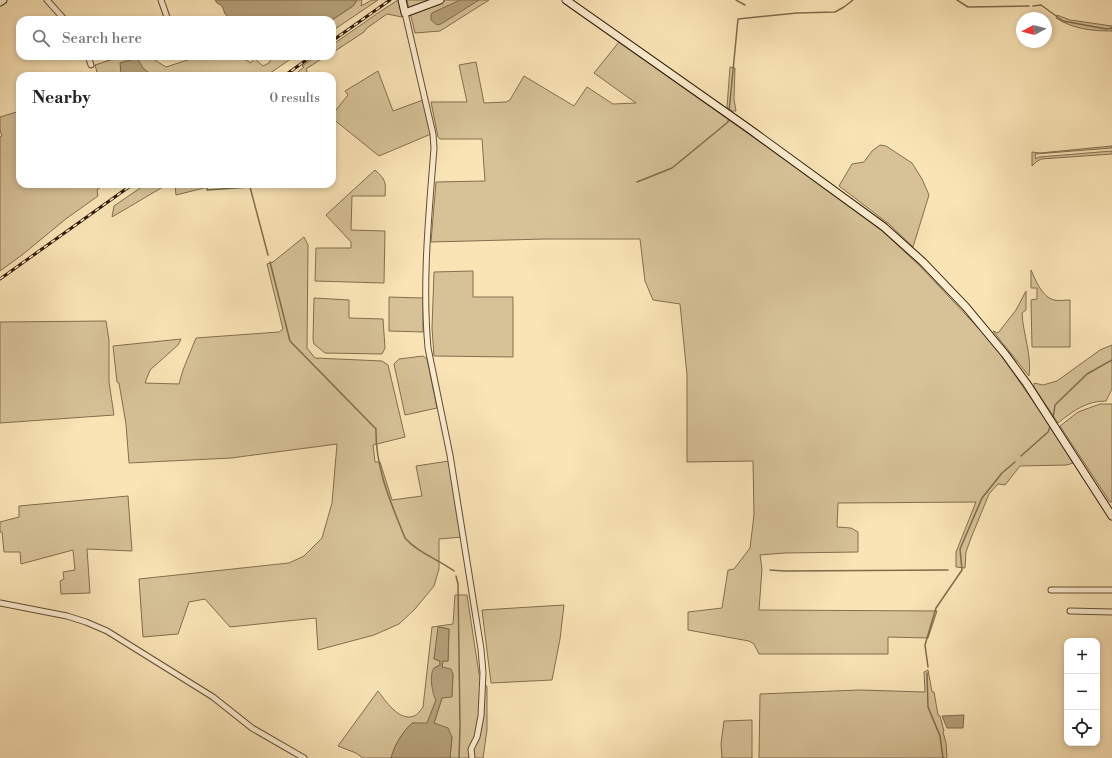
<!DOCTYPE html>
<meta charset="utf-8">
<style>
:root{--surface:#fff;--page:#f2f2f2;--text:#222;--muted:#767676;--line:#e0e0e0}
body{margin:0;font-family:"Libre Bodoni",serif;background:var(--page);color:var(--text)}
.controls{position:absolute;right:12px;bottom:12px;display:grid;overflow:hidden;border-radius:8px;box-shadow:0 2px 6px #0003}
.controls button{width:36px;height:36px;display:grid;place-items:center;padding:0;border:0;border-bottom:1px solid var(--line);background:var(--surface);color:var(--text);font:20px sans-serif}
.compass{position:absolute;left:1016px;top:12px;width:36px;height:36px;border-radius:50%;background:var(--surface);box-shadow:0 2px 6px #0003;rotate:263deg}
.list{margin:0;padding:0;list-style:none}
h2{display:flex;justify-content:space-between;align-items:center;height:52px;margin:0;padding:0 16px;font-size:17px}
h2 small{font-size:13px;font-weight:400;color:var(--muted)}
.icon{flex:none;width:22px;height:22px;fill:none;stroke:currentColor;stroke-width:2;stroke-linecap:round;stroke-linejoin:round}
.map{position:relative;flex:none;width:1112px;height:758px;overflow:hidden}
.search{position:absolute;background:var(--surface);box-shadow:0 2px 6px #0003;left:16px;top:16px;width:320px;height:44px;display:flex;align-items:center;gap:10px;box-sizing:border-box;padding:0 14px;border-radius:12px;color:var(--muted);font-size:15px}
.panel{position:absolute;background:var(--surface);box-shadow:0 2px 6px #0003;left:16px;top:72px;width:320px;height:116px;border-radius:12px}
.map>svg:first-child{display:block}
.green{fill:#d7c298;stroke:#836e4e}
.water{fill:#b5a07a;stroke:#7f6b4b}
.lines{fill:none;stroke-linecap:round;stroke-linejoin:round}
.stream{stroke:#7f6b4b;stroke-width:1.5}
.street-casing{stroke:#624d31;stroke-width:7}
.secondary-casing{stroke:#2f1b05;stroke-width:9}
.street{stroke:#fcedd0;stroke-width:5}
.secondary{stroke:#fcedd0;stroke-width:7}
.rail-casing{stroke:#2f1b05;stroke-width:3}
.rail{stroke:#fcedd0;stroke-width:1.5;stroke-dasharray:4.5;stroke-linecap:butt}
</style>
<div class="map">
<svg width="1112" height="758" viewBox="0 0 1112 758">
<rect width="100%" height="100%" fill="#fae4b6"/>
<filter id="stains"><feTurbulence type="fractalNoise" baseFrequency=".005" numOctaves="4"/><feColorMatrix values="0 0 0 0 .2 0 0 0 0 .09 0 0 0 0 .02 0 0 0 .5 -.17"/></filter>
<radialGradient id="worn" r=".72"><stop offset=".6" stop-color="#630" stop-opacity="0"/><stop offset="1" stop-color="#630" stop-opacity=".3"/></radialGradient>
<path class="green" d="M357 0H362L361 6 372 0H378L332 31V20L353 6Z
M398 0H400L403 15 402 17 387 14 367 28 364 32 332 53V45L378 13Z
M407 0H489L440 31 415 33Z
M1057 15 1070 20 1112 26V31C1092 31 1073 29 1056 18Z
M619 42 853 208 880 229 920 266 984 334 1003 358 1053 430 1073 463 1067 465 1020 466 1005 485 998 484 989 494 971 538 966 552 965 568 956 567V552L976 502 838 503 837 527 851 528 858 532V552L785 553 760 555 762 569 759 610 937 611 928 638 888 637V654H759L754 644 749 641 688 630V612L722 608 728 570 734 569 750 548 754 515 753 461 687 462V375L680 304 653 300 645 281 640 239H545L431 242 436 182 485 181 482 139H440L438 137 431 102H467L459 65 476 62 484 103 506 102 510 100 524 76 574 106 587 87 613 104 636 103 594 73Z
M122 56H148L166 67 200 56H239L251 63 254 58 263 66 269 63 273 56H295L266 76H152L143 68 115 76H98L95 65Z
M317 56H326L306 69 309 76H293L304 67 302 66Z
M730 67 735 68 734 99 736 111H732L727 107Z
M378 71 393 111 423 100 431 134 379 156 332 118V115L348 95 345 91Z
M20 111V184H105L97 190 98 196 67 218 22 255 0 271V137L2 136 0 130V117Z
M880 145 886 146 912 163 922 179 929 195 913 247 889 224 839 186 852 164 864 162 872 151Z
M1112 146V148L1035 154 1036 159 1039 157 1112 151V154L1041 159 1036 162 1032 166V152L1040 153Z
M375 170C386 180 386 182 385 196H352L351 230 385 231 384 283 315 281 316 248H351V242L326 215Z
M146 184H168L112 217 114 206Z
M175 184H248L208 187 176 195Z
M304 237 308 245 307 348 315 358 382 361 388 365 405 437 373 445 375 462H380L392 500 422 496 416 466 449 461 462 537 439 539V569L434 586 415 609 399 624 374 635 318 650 316 618 230 627 205 599 189 602 178 634 143 637 139 579 289 563 304 556 322 538 332 503 337 444 231 458 129 463 126 424 119 383 117 382 113 346 181 339 178 345 150 370 145 383 179 384 183 370 196 338 279 332 283 329 267 264 273 262Z
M1031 270C1036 281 1042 297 1054 300 1059 301 1065 300 1070 300V347H1032L1031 300 1037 299V288H1031Z
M473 271V297H513V357L434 356 432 328 434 272Z
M1026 291V310L1022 313C1023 334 1032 355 1029 376L993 331 998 333 1016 310Z
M389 297 423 298V332L389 331Z
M314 298 349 300V318L383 319 385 348 382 354 325 353 314 344 313 339Z
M106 321 109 340V382L114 415 0 423V322Z
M1112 345V389L1106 401C1086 401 1073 411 1058 423L1034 387V383L1043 385 1057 381 1100 350Z
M423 356 427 359 437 408 405 415 394 364 399 359Z
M1100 404H1112V502H1110L1060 426 1078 412Z
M128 496 132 551 87 549 90 593 61 594 60 581 64 579 63 572 75 570 73 550 21 564 20 552H4L2 532H0V522L19 517V506Z
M455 595H467L479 674 487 687V730L483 758H450L452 737 434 723 442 698 452 696 453 674 442 667 443 661H448L449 629 439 627 434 659 440 661V665L434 668 436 700 427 724 412 723C402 733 395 744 391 758H363L356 753 338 746 378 691C385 700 399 722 414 716 417 715 421 710 423 707L432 627 453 624Z
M564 605 560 639 552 680 491 683 482 610Z
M928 670 932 692H934L938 715 940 716 944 731 943 732 946 743 947 757 946 758H759L760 694 859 690 925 692 924 672Z
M752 720V758H722L721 744 724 721Z"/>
<path class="water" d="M215 0H357L353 6 332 20H232L225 14 222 6 217 3Z
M460 0H479L441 24 437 25 431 20V15L432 13Z
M137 58 143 68 152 76H115L121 74 120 63Z
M438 627 449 629 448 661H443L442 667 451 669 453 674 452 697 442 698 434 723 448 728 452 737 450 758H391C395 744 402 733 412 723H427L436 700C432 694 429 674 434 668 436 667 438 666 440 665V661L434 659Z
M964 715 963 728H947L942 716Z"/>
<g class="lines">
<path class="stream" d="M736 0 745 5
M957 0 968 7 1029 6
M1033 6 1041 5 1063 21 1106 29 1112 28
M729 112 738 19 797 13 835 12 844 7 853 0
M637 182 672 168 728 122 729 118
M207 184V190L250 187 268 255
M270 262 290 341 376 429C375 468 391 503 405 538 418 553 438 559 454 571
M1053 419 1055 405 1087 374 1112 360
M1021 456 1048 432 1051 425
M770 570 784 571 948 570
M456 576 458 584 460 726 459 758
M928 667 925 645 936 608 962 570 960 549 982 498 1002 473 1015 462
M927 673 928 707 940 736 943 758"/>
<defs>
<path id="street" d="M47 0 65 20
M161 0 168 20
M405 13 433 134 434 148C429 214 422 281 428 348L450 455 481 649 483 673 481 716 477 737 471 749 472 758
M88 56 91 65
M1051 590H1112
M0 603 67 616 86 622 107 631 213 697 252 728 304 758
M1070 611 1112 612"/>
<path id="secondary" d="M402 0 405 13 440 0
M566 0 748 128 884 227 923 262 966 307 1005 354 1027 384 1112 516
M0 2 3 0"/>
</defs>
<use href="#street" class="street-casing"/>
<use href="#secondary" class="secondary-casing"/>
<use href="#street" class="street"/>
<use href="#secondary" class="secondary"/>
<defs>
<path id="rail" d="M332 41 390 0
M284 76 312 56
M0 279 133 184"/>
</defs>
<use href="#rail" class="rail-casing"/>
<use href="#rail" class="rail"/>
</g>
<rect width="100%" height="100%" filter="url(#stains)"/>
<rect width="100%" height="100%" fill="url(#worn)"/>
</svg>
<div class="controls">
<button>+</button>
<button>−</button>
<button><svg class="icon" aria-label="locate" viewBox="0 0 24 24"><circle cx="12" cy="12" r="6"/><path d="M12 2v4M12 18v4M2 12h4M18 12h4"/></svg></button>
</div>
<svg class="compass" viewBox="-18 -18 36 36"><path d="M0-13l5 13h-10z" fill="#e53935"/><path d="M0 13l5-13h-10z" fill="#767676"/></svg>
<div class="search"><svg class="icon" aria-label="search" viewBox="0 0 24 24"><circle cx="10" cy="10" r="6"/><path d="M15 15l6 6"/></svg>Search here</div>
<section class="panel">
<h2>Nearby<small>0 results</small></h2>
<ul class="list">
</ul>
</section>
</div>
